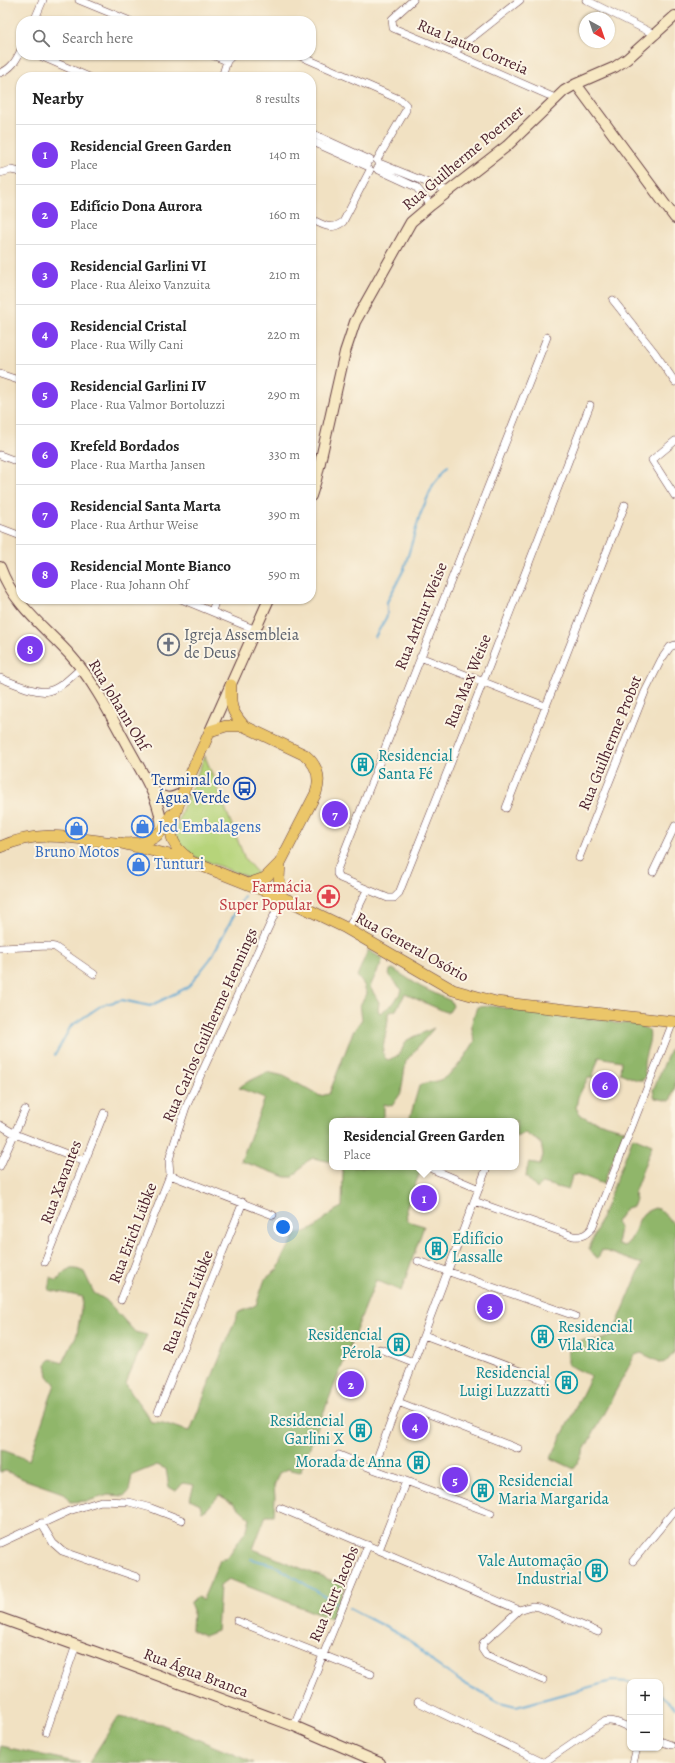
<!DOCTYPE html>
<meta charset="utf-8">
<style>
:root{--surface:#fff;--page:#f2f2f2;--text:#222;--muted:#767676;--line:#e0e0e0;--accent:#7c3aed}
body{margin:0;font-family:Alegreya,serif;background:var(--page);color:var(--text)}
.controls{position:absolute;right:12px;bottom:12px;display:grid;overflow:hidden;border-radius:8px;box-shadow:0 1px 3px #0004}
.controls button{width:36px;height:36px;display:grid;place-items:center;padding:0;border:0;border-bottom:1px solid var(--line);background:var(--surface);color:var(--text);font:20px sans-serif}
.compass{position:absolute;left:579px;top:12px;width:36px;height:36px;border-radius:50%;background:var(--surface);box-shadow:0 1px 3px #0004;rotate:140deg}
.you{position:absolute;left:283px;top:1227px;width:14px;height:14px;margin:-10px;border:3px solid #fff;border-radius:50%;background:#1a73e8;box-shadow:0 0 0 6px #1a73e833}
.badge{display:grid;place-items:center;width:26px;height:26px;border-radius:50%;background:var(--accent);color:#fff;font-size:13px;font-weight:700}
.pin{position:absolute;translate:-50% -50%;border:2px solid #fff;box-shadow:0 1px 4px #0006}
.popup{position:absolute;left:329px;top:1118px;width:190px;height:52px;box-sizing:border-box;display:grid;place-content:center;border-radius:8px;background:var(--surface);filter:drop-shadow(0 1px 3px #0005);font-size:13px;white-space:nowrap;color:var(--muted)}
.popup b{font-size:15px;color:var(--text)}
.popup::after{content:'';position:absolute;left:50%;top:100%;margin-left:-8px;border:8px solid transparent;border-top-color:var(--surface)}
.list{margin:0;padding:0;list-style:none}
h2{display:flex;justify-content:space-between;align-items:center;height:52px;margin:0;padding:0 16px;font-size:17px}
h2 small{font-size:13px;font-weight:400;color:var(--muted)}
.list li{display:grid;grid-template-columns:26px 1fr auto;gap:12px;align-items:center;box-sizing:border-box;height:60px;padding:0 16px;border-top:1px solid var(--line)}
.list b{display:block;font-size:15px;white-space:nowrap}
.list p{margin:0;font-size:13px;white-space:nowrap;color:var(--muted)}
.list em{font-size:13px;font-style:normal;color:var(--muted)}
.icon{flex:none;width:22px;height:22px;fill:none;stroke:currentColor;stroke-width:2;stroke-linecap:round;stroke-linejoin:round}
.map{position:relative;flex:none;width:675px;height:1763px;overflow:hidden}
.search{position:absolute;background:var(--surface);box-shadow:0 1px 3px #0004;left:16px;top:16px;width:300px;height:44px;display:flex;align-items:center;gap:10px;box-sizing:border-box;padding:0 14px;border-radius:16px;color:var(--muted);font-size:15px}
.panel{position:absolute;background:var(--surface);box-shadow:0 1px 3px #0004;left:16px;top:72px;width:300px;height:532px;border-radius:16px}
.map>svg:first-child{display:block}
.green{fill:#b6d47a;stroke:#807a52}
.forest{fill:#90b66a;stroke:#6d6a4a}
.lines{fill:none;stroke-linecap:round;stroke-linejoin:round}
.stream{stroke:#59a5d1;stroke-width:2}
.street-casing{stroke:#633c42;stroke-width:8}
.secondary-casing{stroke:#633c42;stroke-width:12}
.primary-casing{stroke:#633c42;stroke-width:12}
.street{stroke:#fff;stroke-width:7}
.secondary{stroke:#f7e8c3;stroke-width:10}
.primary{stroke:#ebc669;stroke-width:11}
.labels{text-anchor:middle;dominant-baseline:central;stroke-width:4;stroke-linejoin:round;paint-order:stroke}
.street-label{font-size:16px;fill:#4a1f2b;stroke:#fcf5e5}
.worship-label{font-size:16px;fill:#5b616d;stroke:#fcf5e5;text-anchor:start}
.culture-label{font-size:16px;fill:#0d838f;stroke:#fcf5e5;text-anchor:end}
.transit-label{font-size:16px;fill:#164399;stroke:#fcf5e5;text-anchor:end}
.shop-label{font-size:16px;fill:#366cbe;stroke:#fcf5e5;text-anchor:start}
.health-label{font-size:16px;fill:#be3a42;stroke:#fcf5e5;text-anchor:end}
</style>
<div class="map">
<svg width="675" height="1763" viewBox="0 0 675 1763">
<rect width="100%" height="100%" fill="#fcf5e5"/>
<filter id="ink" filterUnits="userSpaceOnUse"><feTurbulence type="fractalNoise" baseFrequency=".025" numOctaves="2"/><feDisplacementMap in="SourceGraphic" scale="8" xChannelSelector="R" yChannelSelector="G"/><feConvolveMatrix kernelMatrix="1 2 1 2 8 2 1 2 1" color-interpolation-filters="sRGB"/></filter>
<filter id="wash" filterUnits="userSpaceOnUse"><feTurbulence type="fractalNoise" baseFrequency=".012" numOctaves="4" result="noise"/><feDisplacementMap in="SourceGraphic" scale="16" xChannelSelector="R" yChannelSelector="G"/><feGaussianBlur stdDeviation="0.9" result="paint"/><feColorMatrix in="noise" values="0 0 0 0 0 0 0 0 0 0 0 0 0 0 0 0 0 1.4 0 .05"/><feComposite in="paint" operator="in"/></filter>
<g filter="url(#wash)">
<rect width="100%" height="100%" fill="#f1e1c2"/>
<path class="green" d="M205 756 245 859 259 875 248 877 187 854 180 847 175 833 182 810Z"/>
<path class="forest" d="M368 950 383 959 370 987 379 1002 378 1010 380 1013 393 1004 402 990 389 976 390 970 393 969 421 987 451 1001 453 1006 449 1012H446L405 994 396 1010 388 1013C389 1029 381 1042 384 1057L388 1060 399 1055 407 1040 434 1028 406 1061 401 1093 392 1106 384 1104V1115L379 1121H332V1162L313 1158 306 1162 293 1177H286L241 1161 265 1098 239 1088C246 1081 258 1078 267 1072L284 1076 320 1096 329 1094 353 1032 362 1019 360 1005 367 994 364 985 357 976Z
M491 1006 575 1018 602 1019 615 1023 636 1024 649 1030C653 1045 639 1058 646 1076L643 1080H637L620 1073 621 1061 599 1057 592 1078H588L578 1097 576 1108 581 1115 588 1119 625 1130 603 1184 578 1174 572 1176 568 1190 542 1183 537 1189 526 1177 527 1169 530 1163 540 1165 543 1155 541 1143 525 1133 516 1137V1121H409L419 1086C426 1081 436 1083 444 1078 457 1070 467 1054 475 1041 470 1026 471 1023 477 1007Z
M675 1038V1087L670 1101 655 1098 653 1090Z
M633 1137 652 1145 634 1193 636 1200 633 1206 626 1208 616 1222 620 1228 617 1244 624 1246C635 1240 635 1222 644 1213 647 1211 652 1209 655 1208 665 1211 666 1218 675 1224V1351L667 1361 662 1363 641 1353 635 1355 574 1469 551 1458 591 1376 568 1365V1353L572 1344 584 1340 597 1341 612 1336 642 1264 602 1250 598 1258 595 1257 589 1249Z
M339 1167H422L406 1209 407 1221 424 1226 401 1291 376 1280 300 1472 288 1469 279 1473 274 1486 275 1497 274 1515H266L253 1549 345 1586 331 1619 229 1579 220 1586 217 1631 204 1636 192 1630 193 1610 190 1603 196 1597 203 1599 220 1560 227 1558 247 1529 250 1518 233 1503 219 1495 207 1509 202 1512 200 1504 190 1499 194 1485 183 1483 176 1491 169 1487 166 1469 157 1465 132 1475 129 1491 125 1496 108 1495 88 1501 70 1502 63 1493 23 1479 6 1471 0 1472V1449L29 1460 55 1384 48 1376 46 1364 51 1359 63 1363 77 1334 83 1297 49 1290 51 1277 57 1281C66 1270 70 1265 84 1272L94 1293 106 1300 135 1332 147 1335 129 1375 126 1384C133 1398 144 1408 151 1422 166 1421 176 1429 190 1431L238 1313 256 1305 265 1279 278 1269 284 1255 297 1233C322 1231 320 1216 342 1207L343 1171Z
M118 1717 161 1724 254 1763H89Z
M0 1746 80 1763H0Z"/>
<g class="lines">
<path class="stream" d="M375 637 387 616V602L404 569 420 515 433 485 448 466
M55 1055 71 1026 102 1005 122 1000 150 1006 188 987 211 958 244 896
M251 1559 274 1565 336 1603
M349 1608 408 1639 434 1663 460 1681 500 1703 516 1707 612 1681 630 1682
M660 1695 675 1708"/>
</g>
</g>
<g filter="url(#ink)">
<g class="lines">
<defs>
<path id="street" d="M79 0 130 21
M413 0 392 19 393 28 453 53 555 98
M586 0 656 35
M34 21 43 0
M453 53 520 0
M38 55 89 77
M212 55 227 61
M298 55 401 100 406 105V110L377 160
M0 73C11 69 16 61 21 50
M222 77 227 61 233 55
M311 133 370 160
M311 141 367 166
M379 163 448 191
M377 169 416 187 431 205
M0 173 11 170 21 172
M311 219C324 225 330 231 343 222L370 170
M613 300 655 353 675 382
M547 337 337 870V874L340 878 388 898H394L399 893 483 682 590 405
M0 374 21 381
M675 441 652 460 675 496
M0 455 21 463
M0 528 21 536
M181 599 256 630
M212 611 216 599
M420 657 545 706
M0 678C12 682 36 694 48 691 61 688 72 676 81 668
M506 808 625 505
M579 858 645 692 661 660 670 647 675 645
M653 872 675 826
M348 929 367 890
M0 948 49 946 55 947 94 974
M0 1125 15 1134 85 1161
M0 1166 25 1110
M432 1169 479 1189
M170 1175 273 1215
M474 1201 573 1236C582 1237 586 1235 592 1228L673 1022
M418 1261 575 1316
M45 1262 104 1113
M121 1300 170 1175 169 1161 171 1153 186 1107 282 898
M424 1335 544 1380
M380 1349 413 1362
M398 1402 519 1449
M158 1412 243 1202
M339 1455 373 1469
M406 1481 491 1513
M280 1508 519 1610 532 1606 539 1607 598 1632
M41 1523 53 1543 62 1551 137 1577
M0 1543 69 1511 101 1501 129 1502 151 1508 182 1520
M379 1550 406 1481 373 1469 487 1167
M633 1561 675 1510
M519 1610 483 1643 482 1649 486 1655 543 1680
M237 1621 371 1674
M418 1702 544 1763
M294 1726 368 1545
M46 1732 76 1645
M660 1741 671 1745
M543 1763 603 1722C613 1719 621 1724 630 1728
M633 1763 637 1748"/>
<path id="secondary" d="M576 84 675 218
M311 496 316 480 345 352 355 322 411 222 431 205 507 146 564 91 576 84 615 67 627 59 675 16
M0 567C14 606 45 627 71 656 95 683 111 716 128 747 142 773 161 800 162 830
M210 731 269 599
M151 788C163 799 169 801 184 792
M0 1618 98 1653 294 1726 380 1763"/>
<path id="primary" d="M231 685C230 706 231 711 244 726
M121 843 182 858 288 900 344 927 453 990 496 1002 675 1022
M0 847C38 830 67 837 106 842 120 843 136 846 149 840 160 836 166 825 171 815
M188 858C181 853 174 846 172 837 168 816 201 753 210 731L226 726H244L305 755C317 765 321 778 316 793L280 863 279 879 282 898
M248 884 265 878 280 863"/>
</defs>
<use href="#street" class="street-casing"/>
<use href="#secondary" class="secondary-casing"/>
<use href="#primary" class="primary-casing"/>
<use href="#street" class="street"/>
<use href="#secondary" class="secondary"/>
<use href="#primary" class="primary"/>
</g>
</g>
<defs>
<symbol id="church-ring" viewBox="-11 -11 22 22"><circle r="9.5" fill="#fcf5e5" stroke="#6b7280" stroke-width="1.5"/><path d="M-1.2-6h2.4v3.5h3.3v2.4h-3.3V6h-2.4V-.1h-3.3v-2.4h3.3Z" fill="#6b7280"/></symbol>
<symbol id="building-ring" viewBox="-11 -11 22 22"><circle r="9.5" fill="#fcf5e5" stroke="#0f9aa8" stroke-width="1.5"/><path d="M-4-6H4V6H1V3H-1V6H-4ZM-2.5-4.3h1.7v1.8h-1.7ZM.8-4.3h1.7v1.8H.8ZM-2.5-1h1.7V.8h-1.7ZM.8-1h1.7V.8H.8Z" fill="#0f9aa8"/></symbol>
<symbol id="bus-ring" viewBox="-11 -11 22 22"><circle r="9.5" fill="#fcf5e5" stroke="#1a4fb4" stroke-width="1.5"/><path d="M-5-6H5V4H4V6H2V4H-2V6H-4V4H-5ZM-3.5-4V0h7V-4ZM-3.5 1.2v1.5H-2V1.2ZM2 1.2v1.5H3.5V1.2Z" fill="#1a4fb4"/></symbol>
<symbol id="shop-ring" viewBox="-11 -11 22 22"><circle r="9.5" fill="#fcf5e5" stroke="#3f7fe0" stroke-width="1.5"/><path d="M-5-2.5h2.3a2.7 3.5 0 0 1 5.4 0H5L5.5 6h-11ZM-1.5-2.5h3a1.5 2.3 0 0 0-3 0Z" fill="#3f7fe0"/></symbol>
<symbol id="pharmacy-ring" viewBox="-11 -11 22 22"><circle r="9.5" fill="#fcf5e5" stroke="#e0444e" stroke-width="1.5"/><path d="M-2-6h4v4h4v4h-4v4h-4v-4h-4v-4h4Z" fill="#e0444e"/></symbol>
</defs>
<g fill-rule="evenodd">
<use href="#church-ring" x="156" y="632" width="25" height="25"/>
<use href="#building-ring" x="350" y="752" width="25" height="25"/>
<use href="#bus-ring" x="232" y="776" width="25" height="25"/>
<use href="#shop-ring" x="130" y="814" width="25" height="25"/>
<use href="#shop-ring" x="64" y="816" width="25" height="25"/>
<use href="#shop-ring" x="126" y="852" width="25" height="25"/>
<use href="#pharmacy-ring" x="316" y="884" width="25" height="25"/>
<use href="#building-ring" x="424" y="1236" width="25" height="25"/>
<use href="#building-ring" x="530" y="1324" width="25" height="25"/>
<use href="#building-ring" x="386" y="1332" width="25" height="25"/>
<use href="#building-ring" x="554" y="1370" width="25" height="25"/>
<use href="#building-ring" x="348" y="1418" width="25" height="25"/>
<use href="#building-ring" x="406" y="1450" width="25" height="25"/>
<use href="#building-ring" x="470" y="1478" width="25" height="25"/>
<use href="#building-ring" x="584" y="1558" width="25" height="25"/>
</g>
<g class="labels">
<g class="street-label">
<text transform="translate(473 47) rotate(23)">Rua Lauro Correia</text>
<text transform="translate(463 158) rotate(-40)">Rua Guilherme Poerner</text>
<text transform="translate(421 616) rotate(-68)">Rua Arthur Weise</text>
<text transform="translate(468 681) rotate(-68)">Rua Max Weise</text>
<text transform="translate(119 705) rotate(59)">Rua Johann Ohf</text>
<text transform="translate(610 743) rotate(-68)">Rua Guilherme Probst</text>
<text transform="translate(412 947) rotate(29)">Rua General Osório</text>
<text transform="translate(210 1025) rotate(-66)">Rua Carlos Guilherme Hennings</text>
<text transform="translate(61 1182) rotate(-69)">Rua Xavantes</text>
<text transform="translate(133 1233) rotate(-69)">Rua Erich Lübke</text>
<text transform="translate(188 1302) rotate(-68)">Rua Elvira Lübke</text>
<text transform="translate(334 1594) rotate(-67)">Rua Kurt Jacobs</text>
<text transform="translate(196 1673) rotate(21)">Rua Água Branca</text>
</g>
<g class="worship-label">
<text x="184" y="635">Igreja Assembleia<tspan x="184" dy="18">de Deus</tspan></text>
</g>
<g class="culture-label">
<text x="378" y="756" text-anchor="start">Residencial<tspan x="378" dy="18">Santa Fé</tspan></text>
<text x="452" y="1239" text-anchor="start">Edifício<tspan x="452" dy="18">Lassalle</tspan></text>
<text x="558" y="1327" text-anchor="start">Residencial<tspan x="558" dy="18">Vila Rica</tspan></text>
<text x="382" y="1335">Residencial<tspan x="382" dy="18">Pérola</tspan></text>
<text x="550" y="1373">Residencial<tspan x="550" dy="18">Luigi Luzzatti</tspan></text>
<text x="344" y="1421">Residencial<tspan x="344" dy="18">Garlini X</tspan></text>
<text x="402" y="1462">Morada de Anna</text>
<text x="498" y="1481" text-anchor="start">Residencial<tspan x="498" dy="18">Maria Margarida</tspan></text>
<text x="582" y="1561">Vale Automação<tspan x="582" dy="18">Industrial</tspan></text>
</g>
<g class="transit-label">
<text x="230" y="780">Terminal do<tspan x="230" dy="18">Água Verde</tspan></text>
</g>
<g class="shop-label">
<text x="158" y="827">Jed Embalagens</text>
<text x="77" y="852" text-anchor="middle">Bruno Motos</text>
<text x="154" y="864">Tunturi</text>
</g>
<g class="health-label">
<text x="312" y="887">Farmácia<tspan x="312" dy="18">Super Popular</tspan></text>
</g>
</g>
</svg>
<div class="controls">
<button>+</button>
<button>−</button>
</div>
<svg class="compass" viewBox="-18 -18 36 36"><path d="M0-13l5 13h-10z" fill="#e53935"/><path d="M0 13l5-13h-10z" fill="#767676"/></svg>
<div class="you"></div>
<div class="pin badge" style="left:424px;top:1198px">1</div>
<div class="popup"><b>Residencial Green Garden</b>Place</div>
<div class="pin badge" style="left:351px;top:1384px">2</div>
<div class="pin badge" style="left:490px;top:1307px">3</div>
<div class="pin badge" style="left:415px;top:1426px">4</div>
<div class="pin badge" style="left:455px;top:1480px">5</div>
<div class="pin badge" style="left:605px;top:1085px">6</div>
<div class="pin badge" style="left:335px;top:814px">7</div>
<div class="pin badge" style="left:30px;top:649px">8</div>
<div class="search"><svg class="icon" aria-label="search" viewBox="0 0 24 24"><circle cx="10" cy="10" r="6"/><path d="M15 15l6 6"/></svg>Search here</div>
<section class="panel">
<h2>Nearby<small>8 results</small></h2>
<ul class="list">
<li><span class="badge">1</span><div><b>Residencial Green Garden</b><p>Place</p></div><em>140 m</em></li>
<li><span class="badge">2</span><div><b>Edifício Dona Aurora</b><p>Place</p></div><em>160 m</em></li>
<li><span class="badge">3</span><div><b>Residencial Garlini VI</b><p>Place · Rua Aleixo Vanzuita</p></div><em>210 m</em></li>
<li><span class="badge">4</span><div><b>Residencial Cristal</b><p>Place · Rua Willy Cani</p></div><em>220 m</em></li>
<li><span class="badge">5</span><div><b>Residencial Garlini IV</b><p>Place · Rua Valmor Bortoluzzi</p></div><em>290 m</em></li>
<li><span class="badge">6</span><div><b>Krefeld Bordados</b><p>Place · Rua Martha Jansen</p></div><em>330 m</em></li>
<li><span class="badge">7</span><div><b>Residencial Santa Marta</b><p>Place · Rua Arthur Weise</p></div><em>390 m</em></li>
<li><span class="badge">8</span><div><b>Residencial Monte Bianco</b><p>Place · Rua Johann Ohf</p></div><em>590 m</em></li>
</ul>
</section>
</div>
